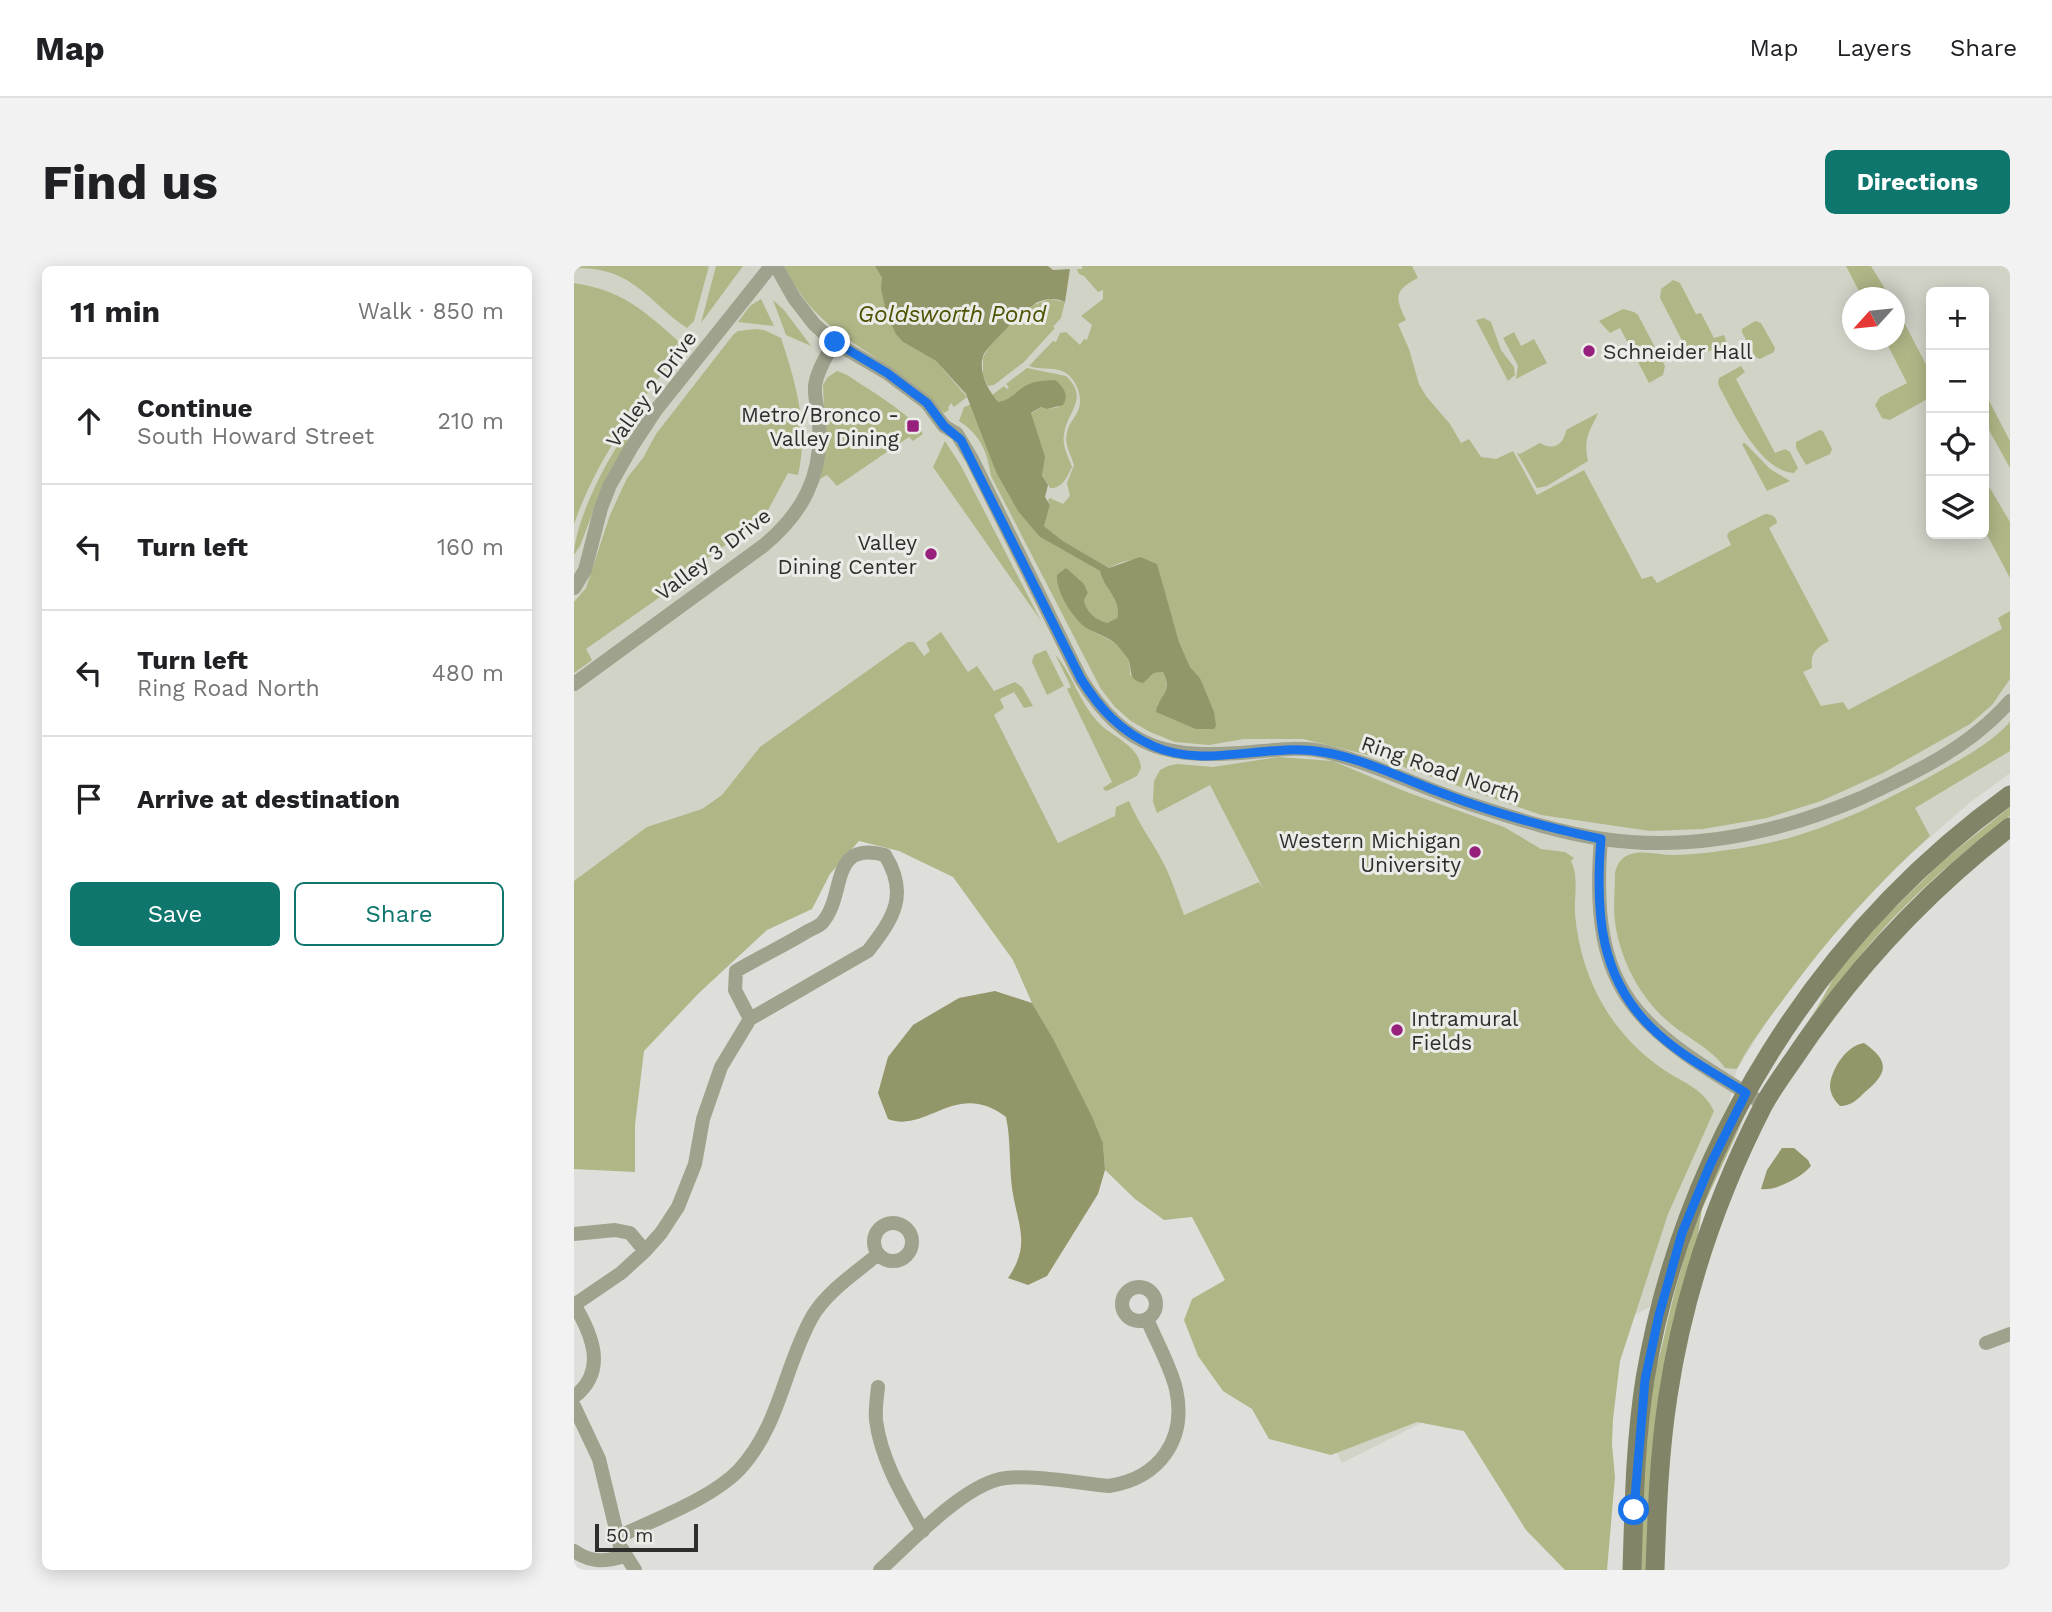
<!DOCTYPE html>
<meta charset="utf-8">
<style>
:root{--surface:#fff;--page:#f2f2f2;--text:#202124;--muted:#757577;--line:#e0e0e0;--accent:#0f766e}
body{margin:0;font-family:"Work Sans",sans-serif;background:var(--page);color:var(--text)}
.controls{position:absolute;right:21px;top:21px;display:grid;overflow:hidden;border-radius:10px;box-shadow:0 4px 18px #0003}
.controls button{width:63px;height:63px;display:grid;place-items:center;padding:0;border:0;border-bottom:2px solid var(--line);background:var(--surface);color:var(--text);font:35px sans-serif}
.compass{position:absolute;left:1268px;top:21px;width:63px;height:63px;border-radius:50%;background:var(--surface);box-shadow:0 4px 18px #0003;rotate:243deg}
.scale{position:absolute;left:21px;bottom:18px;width:103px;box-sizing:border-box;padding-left:7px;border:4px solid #2e2e2c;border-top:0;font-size:19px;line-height:24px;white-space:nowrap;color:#2e2e2c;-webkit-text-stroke:5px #ebece7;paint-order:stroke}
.stop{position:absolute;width:21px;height:21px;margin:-16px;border:5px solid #1a73e8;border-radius:50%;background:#fff}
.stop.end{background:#1a73e8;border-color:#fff;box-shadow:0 2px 7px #0008}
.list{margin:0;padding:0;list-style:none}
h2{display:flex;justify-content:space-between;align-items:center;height:91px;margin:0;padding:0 28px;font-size:30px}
h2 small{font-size:23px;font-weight:400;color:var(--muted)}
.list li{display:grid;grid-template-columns:46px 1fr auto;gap:21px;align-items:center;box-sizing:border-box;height:126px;padding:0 28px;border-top:2px solid var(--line)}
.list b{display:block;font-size:26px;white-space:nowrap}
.list p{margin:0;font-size:23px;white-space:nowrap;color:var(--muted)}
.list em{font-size:23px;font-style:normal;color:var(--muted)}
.actions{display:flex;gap:14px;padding:21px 28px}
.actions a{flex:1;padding:16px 0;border:2px solid var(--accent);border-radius:10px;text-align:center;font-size:24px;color:var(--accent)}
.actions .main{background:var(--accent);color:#fff}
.icon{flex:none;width:38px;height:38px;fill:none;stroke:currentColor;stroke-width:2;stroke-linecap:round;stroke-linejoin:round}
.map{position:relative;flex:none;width:1436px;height:1304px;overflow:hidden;border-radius:10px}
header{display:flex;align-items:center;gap:42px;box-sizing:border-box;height:98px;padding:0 35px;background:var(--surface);border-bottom:2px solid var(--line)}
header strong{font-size:33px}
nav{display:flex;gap:38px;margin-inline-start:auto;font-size:24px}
.intro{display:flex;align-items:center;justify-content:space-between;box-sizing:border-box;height:168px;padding:0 42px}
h1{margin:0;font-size:49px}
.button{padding:18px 32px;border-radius:10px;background:var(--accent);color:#fff;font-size:24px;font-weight:700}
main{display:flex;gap:42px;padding:0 42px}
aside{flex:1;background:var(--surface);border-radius:10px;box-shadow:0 4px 18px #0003}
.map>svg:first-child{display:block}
.built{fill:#d2d3c7;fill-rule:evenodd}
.green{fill:#b1b687}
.water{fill:#929668}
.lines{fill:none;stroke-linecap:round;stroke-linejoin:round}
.street{stroke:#9fa28d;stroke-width:14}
.secondary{stroke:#818466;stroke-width:19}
.route{stroke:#1a73e8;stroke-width:9}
.poi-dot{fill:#96207c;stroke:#ebece7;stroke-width:2.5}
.labels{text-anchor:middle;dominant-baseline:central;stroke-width:6;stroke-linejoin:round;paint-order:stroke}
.poi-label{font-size:21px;fill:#2e2e2c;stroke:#ebece7;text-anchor:end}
.street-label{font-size:21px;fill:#2e2e2c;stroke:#ebece7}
.water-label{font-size:23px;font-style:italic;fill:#4e5100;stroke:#ebece7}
</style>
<header>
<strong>Map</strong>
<nav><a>Map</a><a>Layers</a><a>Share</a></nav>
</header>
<div class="intro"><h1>Find us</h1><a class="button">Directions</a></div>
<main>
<aside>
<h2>11 min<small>Walk · 850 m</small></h2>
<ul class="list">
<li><svg class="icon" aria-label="ahead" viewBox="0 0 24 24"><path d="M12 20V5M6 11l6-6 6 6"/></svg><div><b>Continue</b><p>South Howard Street</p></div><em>210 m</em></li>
<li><svg class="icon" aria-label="left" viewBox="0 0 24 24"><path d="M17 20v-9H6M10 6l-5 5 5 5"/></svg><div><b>Turn left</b></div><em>160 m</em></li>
<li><svg class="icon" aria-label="left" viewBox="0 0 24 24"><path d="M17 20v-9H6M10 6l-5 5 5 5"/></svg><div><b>Turn left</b><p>Ring Road North</p></div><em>480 m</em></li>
<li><svg class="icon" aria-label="arrive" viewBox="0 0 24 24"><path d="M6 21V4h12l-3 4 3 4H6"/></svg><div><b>Arrive at destination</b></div></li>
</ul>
<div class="actions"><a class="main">Save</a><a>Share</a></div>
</aside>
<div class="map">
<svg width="1436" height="1304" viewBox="0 0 1436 1304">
<rect width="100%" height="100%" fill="#dedfda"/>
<path class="built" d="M0 0H1436V507L1394 538 1321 602 1257 671 1198 748 1163 803 1153 845 1125 902 1089 1000 1076 1041 768 1197 391 439 0 639ZM1357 26H1410V268H1357ZM1279 32H1321V74H1279Z"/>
<path class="green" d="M0 0H135L120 55 113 62C72 34 58 0 0 2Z
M142 0H169L127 57Z
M210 0H301L308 12 329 76 362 95 393 131 380 141 377 137 374 142 375 144 370 147C359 136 348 124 335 115 283 76 240 62 210 0Z
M508 0H838L844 12C821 24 820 30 832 54L824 58 835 83 845 118 852 130 876 158 887 177 895 173 907 191 922 193 939 185 963 229 1010 204 1068 313 1078 310 1083 317 1157 279 1153 270 1155 266 1191 248C1196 248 1203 250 1203 257L1195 262 1255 375C1242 382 1236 387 1238 402L1229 406 1247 440 1269 436 1274 444 1428 363 1424 352 1436 345V413L1418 439 1396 458 1309 507 1247 535 1193 552 1129 563 1076 565 967 549 798 490 729 473H670L635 479 601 476 576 466 557 455 541 441 527 423 417 210C413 184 406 169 385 155L390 141 398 138 422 206 466 271 526 305C529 322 548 333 543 352L533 357C521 353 512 346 510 334L514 325 505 313 484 318C490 331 495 346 506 356 524 374 558 373 556 409L576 411 580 407 589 406C596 419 592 428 583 439 601 453 615 464 639 463L626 412 616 401 605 376 582 298C566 291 552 293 535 302L489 275 470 260 476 239 474 234 476 232 489 238 496 230 493 217 500 199C497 188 490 179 493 167 494 158 502 151 505 142 509 129 501 110 488 105 477 101 466 104 455 100L479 75 482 76 486 67 492 66 506 79 510 73 513 74 518 59 507 50 529 33V24L524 26 510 10 505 8 503 3H508Z
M1272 0H1297L1316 31H1288Z
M1099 14 1106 17 1122 48 1127 47 1140 72 1150 69 1153 77 1122 91 1115 88 1086 32 1087 23Z
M0 17C52 25 72 47 110 80 65 136 24 190 0 258Z
M187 33 200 60 164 56 176 40Z
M476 33 491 36 487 52 479 61 481 62 450 96 420 119 414 120 409 110V91L421 72 456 40Z
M199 34 210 44 237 80 212 69Z
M1321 39 1357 108V131L1316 154 1308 152 1301 139 1306 131 1333 117 1311 74H1321Z
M1049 43 1060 46 1064 49 1091 100 1089 109 1075 117 1046 62 1036 67 1025 55Z
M910 52 917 56 927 84 940 101 941 109 934 115 902 54Z
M1181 55 1187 57 1201 82 1200 86 1186 93 1181 91 1168 66V63Z
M181 63 190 64 207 72C222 117 235 162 224 209L214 207 193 246 157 275 95 320 96 324 12 383 18 394 0 407V336L12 322 36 249 53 212 69 192 82 168 159 69 164 65Z
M940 66 947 80 960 73 973 97 942 113 944 100 929 72Z
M1167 100 1171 106 1162 113 1201 187 1211 183 1216 186 1224 202 1220 207C1186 205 1160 148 1146 122L1144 117 1145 112Z
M453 102 492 110C516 133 493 145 490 168 488 180 494 190 498 201 493 211 488 223 476 222L468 208 470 191 457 148 467 141 474 143 485 141 473 115C452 114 443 134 423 136L418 129 430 120 433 123 435 121 432 118Z
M263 105 273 109C292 122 339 149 349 168L339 175 335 171 263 220 253 209 246 213 252 181 249 119 254 111Z
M1410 125 1436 175V202L1410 155Z
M1024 147C1016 166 1009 170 1014 195L973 220 963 222 943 187 946 188 966 177C979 185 990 179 992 164Z
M1246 164 1249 165 1258 183 1256 188 1232 199 1222 182V176Z
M50 171 54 175 32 212 6 280 0 289C0 259 31 195 50 171Z
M371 175 387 200 467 355 359 201Z
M1171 177 1196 203 1216 215 1193 225 1168 178Z
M1410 212 1436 256V312L1410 263Z
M367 366 394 406 403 400 420 425 441 416 448 421 459 440 450 442 440 426 426 433 430 442 420 449 484 577 541 550 542 541 555 535C565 559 581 579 592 602 599 617 604 633 610 649L685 616 691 626 636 519 583 547 579 536 580 515 586 504 594 500 603 498 639 501 704 491 759 495 835 527 930 561 967 583 991 586 1000 592 997 595C1005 611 1000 631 1001 648 1004 682 1014 715 1032 744 1045 765 1063 784 1083 799 1105 816 1127 819 1140 845L1094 948 1046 1095 1039 1153 1038 1178 1041 1211 1033 1304H991L952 1264 890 1165 843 1156 757 1189 695 1173 678 1143 649 1125 624 1090 610 1054 618 1033 651 1014 618 951 590 954 561 933 531 904 529 877 518 850 480 774 458 737 439 694 379 611 325 585 285 575 256 608 238 643 193 664 125 727 70 785 61 859V906L0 903V615L73 561 128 543 148 529 186 481 334 376H340L350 390 356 385 352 377Z
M472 384 490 420 473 429 458 396 460 389Z
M481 388C500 410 504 436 527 459 541 472 566 481 567 502L563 510 533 525 530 524 529 522 538 516 493 423 497 421Z
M1436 456V485L1341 542 1356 570C1302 619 1254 672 1211 731 1194 754 1175 778 1163 803L1151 802C1138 783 1115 773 1097 758 1067 734 1046 694 1041 656 1039 640 1041 623 1041 607 1043 598 1047 591 1057 588 1070 584 1085 589 1099 589 1122 589 1145 585 1168 582 1237 572 1297 542 1357 510 1385 494 1414 480 1436 456Z
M1436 541V550C1381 592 1327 638 1284 693 1254 730 1227 771 1199 810L1243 742 1263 706 1311 651 1371 593Z
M1170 852 1128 943 1072 1304H1065C1068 1244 1070 1183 1078 1123 1081 1106 1086 1088 1090 1071 1106 996 1131 919 1170 852Z"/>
<path class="water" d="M301 0H474L479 4 496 3 491 36C482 32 474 32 464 36 454 40 413 80 409 90 404 106 414 124 424 136 437 134 442 125 453 119 463 114 471 115 481 114 490 121 495 129 489 139L473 143 467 141 457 147 471 191 468 209 474 219 471 231 476 239 470 260 489 275 535 302 566 291 583 298 605 376 616 401 626 412 640 446 642 460 640 463H622L582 446C584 429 600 427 589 406L580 407 569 417C553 414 559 404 554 393 551 388 547 384 544 380 534 370 522 368 511 361 498 351 482 326 483 309L492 302 509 317 514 326 510 334C512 346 521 353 533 357L543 352C548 333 529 322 526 305L466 271 444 245 422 206 392 128 362 95 329 76 322 68 313 49 307 23 308 12Z
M421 725 458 737 480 774 518 850 529 877 531 904 524 928 473 1010 454 1019 434 1012C458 978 443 958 438 922 435 898 437 875 432 851 382 813 353 868 314 853L304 827 314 791 339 759 385 732Z
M1290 777C1316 795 1314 807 1291 826 1284 833 1277 840 1266 840 1261 835 1256 828 1256 820 1257 803 1273 779 1290 777Z
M1208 882H1220L1234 894 1237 900C1228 911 1202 925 1187 923L1193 904Z"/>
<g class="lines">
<path class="street" d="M202 0 220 32 240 58 260 76 313 107 353 137 370 160 383 168 398 193 507 413C553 486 596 493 678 486 702 484 728 480 752 486 805 499 854 525 906 541 946 554 988 567 1029 573 1118 586 1205 567 1287 532 1341 507 1396 481 1436 435
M0 322 11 304 27 242 36 219 57 182 82 144 197 0
M0 418 189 280C228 248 249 210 245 158 245 145 240 133 241 120 243 104 253 90 260 76
M1027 573C1014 731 1065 762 1190 838
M300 976a19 19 0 1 1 38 0a19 19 0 1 1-38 0Z
M0 968 41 964 56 967 71 985
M548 1038a17 17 0 1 1 34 0a17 17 0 1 1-34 0Z
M0 1039 47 1007 71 985 87 967 104 941 121 898 129 853 147 801 176 753 294 685C320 652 335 628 311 589 254 574 273 629 248 657 245 660 238 663 234 665 211 679 186 691 162 705L161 724 176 753
M1412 1077 1436 1068
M304 1121C303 1131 301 1143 302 1154 307 1194 329 1230 349 1265
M0 1131C34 1105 18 1068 0 1038
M0 1140 25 1193 46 1280 61 1304
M44 1271C81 1253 137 1233 165 1204 206 1160 210 1101 238 1051 253 1025 282 1007 304 988
M0 1285C17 1297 31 1296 50 1290
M306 1304C336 1277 392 1216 432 1212 464 1209 503 1217 535 1220 586 1212 613 1173 602 1123 596 1099 582 1075 573 1053"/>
<path class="secondary" d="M1058 1304C1060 1241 1061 1176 1071 1113 1110 881 1245 667 1436 529
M1081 1304C1083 1246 1085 1188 1094 1130 1109 1030 1143 930 1189 840 1198 823 1210 807 1221 791 1280 703 1352 626 1436 561"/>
</g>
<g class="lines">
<path class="route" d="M261 76 313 107 353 137 370 160 387 174 507 413C526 443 546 465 579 480 633 504 692 476 748 486 789 492 834 515 873 529 923 548 975 562 1027 573 1021 646 1025 715 1083 767 1109 791 1142 808 1172 827L1136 899 1108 967 1085 1049 1071 1114 1060 1244"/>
</g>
<g class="poi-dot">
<circle cx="1015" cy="85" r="7"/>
<rect x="332" y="153" width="14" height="14" rx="3.5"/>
<circle cx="357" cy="288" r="7"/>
<circle cx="901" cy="586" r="7"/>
<circle cx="823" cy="764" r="7"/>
</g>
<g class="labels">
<g class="poi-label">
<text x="1029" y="85" text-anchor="start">Schneider Hall</text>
<text x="325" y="148">Metro/Bronco -<tspan x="325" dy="24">Valley Dining</tspan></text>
<text x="343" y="276">Valley<tspan x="343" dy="24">Dining Center</tspan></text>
<text x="887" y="574">Western Michigan<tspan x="887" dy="24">University</tspan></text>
<text x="837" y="752" text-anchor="start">Intramural<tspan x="837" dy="24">Fields</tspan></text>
</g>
<g class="street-label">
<text transform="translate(77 123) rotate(-54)">Valley 2 Drive</text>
<text transform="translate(139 288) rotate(-37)">Valley 3 Drive</text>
<text transform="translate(867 503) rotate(19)">Ring Road North</text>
</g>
<g class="water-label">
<text x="378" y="48">Goldsworth Pond</text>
</g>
</g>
</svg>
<div class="controls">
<button>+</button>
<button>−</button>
<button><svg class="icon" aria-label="locate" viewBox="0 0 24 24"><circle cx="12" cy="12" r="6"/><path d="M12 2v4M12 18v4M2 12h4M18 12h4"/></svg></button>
<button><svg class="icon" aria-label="layers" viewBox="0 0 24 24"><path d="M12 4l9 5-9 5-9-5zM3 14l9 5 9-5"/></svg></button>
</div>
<svg class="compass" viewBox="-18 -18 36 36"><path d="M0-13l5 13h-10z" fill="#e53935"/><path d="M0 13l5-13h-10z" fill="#757577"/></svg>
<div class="scale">50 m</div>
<div class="stop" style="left:1060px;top:1244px"></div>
<div class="stop end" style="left:261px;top:76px"></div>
</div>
</main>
